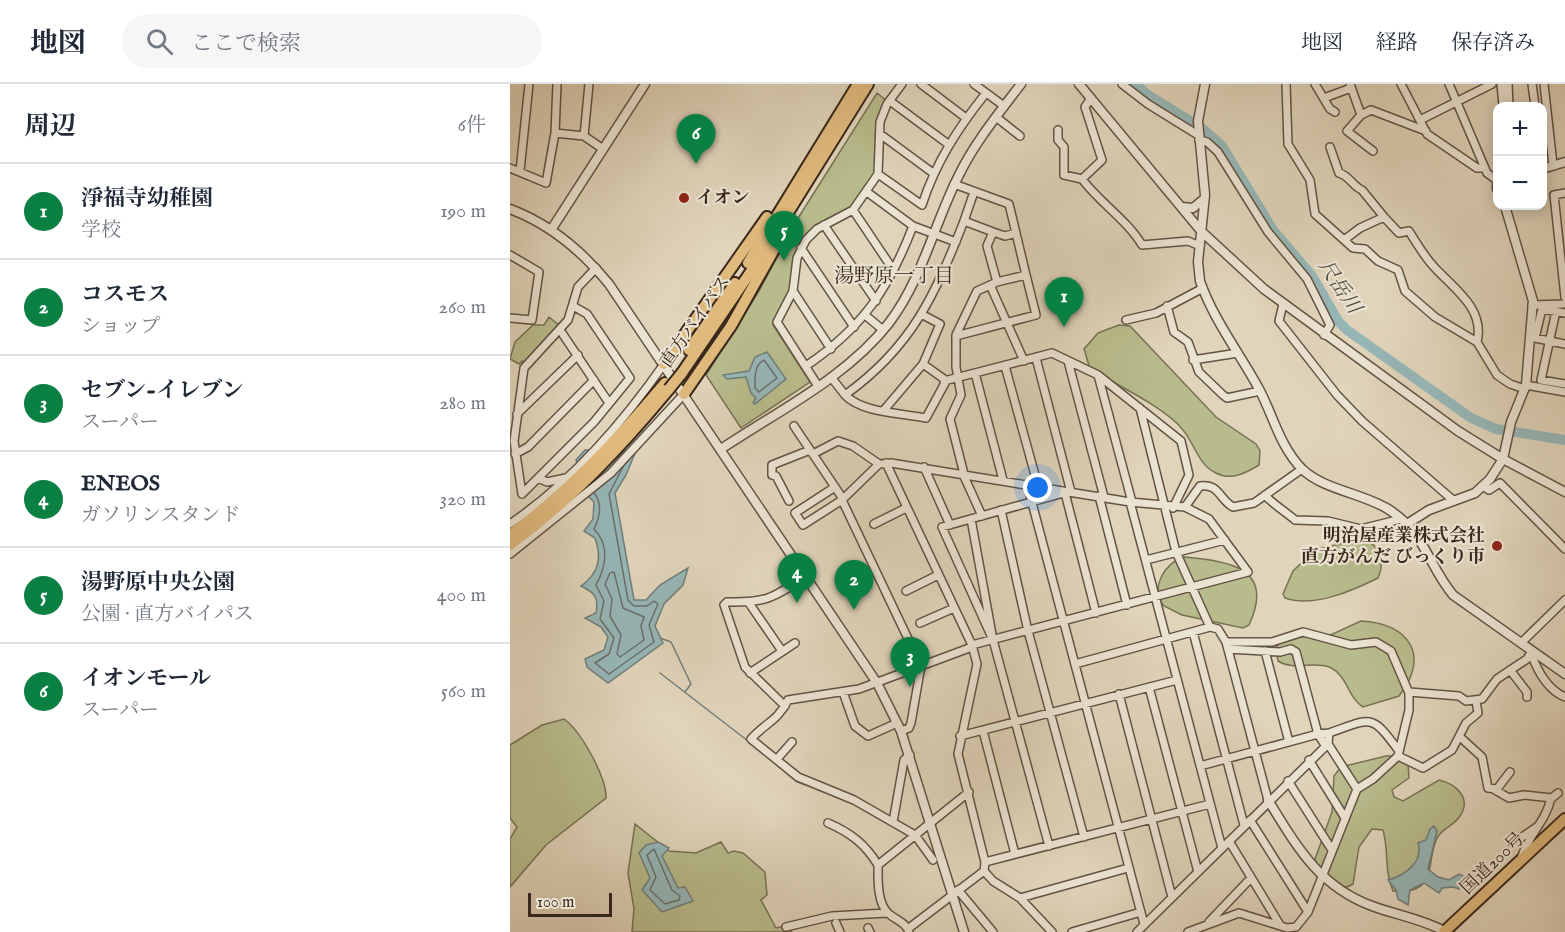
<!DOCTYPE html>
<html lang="ja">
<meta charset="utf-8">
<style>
:root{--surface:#fff;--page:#f6f6f7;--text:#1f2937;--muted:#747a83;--line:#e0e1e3;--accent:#0b8043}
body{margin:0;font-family:"IM FELL English","Noto Serif JP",serif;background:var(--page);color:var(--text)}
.controls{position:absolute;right:18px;top:18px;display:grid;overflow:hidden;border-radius:12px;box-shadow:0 3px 15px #0003}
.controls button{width:54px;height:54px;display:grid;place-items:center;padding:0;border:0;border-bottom:2px solid var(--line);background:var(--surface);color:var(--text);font:30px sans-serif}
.scale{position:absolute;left:18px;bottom:15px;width:84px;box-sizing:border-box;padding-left:6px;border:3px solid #39281c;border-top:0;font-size:16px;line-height:21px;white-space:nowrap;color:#39281c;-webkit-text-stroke:4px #ebe3d2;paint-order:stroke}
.you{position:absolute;left:528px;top:404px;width:21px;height:21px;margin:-15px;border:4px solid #fff;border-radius:50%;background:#1a73e8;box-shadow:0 0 0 9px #1a73e833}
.badge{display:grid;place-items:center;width:39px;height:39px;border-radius:50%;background:var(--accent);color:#fff;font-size:20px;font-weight:700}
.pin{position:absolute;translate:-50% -50px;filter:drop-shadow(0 2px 3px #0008)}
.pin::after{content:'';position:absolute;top:32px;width:21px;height:18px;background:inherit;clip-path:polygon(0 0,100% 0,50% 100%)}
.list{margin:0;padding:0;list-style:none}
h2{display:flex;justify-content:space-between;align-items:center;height:78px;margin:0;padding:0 24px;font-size:26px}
h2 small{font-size:20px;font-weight:400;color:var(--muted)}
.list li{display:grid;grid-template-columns:39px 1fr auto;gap:18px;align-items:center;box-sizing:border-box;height:96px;padding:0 24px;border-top:2px solid var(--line)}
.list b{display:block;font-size:22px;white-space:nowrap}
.list p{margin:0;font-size:20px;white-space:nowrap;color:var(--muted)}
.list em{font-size:20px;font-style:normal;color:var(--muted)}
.icon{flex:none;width:33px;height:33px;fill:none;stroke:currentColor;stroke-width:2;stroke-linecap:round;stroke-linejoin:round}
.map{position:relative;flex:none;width:1055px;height:848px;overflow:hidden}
header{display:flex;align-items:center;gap:36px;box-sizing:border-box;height:84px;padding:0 30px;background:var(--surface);border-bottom:2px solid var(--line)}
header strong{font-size:28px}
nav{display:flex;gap:33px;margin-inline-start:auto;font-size:21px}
.search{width:420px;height:54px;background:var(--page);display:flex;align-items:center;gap:15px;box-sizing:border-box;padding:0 21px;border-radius:33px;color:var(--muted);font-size:22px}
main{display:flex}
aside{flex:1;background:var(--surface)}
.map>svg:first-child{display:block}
.green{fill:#b8bb8c;stroke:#787254;stroke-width:1.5}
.water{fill:#96b7b8;stroke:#717e7a;stroke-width:1.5}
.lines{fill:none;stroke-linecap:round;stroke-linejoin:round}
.shore{stroke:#68706a;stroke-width:1.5}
.stream{stroke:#717e7a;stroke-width:1.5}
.river{stroke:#96b7b8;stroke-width:10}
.minor-casing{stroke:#635344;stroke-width:10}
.tertiary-casing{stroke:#635344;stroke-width:11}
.trunk-casing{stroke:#39281c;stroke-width:14}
.minor{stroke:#ebe3d2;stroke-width:7}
.tertiary{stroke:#ebe3d2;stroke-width:8}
.trunk{stroke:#e0ba7d;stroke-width:10}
.trunk-bridge-casing{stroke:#39281c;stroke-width:14;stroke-linecap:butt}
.trunk-bridge{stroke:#e0ba7d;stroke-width:10}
.poi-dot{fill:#8f2418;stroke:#ebe3d2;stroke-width:2}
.labels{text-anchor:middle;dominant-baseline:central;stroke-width:4.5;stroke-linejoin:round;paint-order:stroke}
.poi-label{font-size:18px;font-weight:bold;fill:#39281c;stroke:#ebe3d2;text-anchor:start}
.street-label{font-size:18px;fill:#39281c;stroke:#ebe3d2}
.neighbourhood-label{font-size:20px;fill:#39281c;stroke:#ebe3d2}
.water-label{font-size:20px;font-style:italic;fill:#504c43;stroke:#ebe3d2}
</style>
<header>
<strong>地図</strong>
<div class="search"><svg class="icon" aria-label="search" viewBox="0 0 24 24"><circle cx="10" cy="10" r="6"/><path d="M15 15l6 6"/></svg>ここで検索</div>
<nav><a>地図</a><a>経路</a><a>保存済み</a></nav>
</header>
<main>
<aside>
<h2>周辺<small>6件</small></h2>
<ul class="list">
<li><span class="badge">1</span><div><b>淨福寺幼稚園</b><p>学校</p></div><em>190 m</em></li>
<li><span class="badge">2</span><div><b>コスモス</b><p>ショップ</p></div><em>260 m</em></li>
<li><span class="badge">3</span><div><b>セブン-イレブン</b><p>スーパー</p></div><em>280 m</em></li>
<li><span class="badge">4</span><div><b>ENEOS</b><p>ガソリンスタンド</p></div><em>320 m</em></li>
<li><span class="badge">5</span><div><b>湯野原中央公園</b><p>公園 · 直方バイパス</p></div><em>400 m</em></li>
<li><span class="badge">6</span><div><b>イオンモール</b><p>スーパー</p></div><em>560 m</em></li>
</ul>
</aside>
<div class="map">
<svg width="1055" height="848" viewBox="0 0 1055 848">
<rect width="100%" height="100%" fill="#e0d4ba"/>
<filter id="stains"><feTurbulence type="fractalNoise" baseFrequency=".00333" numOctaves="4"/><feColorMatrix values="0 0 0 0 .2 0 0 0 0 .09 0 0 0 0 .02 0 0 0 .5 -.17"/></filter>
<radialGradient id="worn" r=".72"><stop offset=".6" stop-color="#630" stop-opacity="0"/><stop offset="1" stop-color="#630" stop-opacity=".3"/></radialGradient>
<path class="green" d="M367 9 377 17 365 91 344 121 306 141 293 156 281 204 263 241 300 298 231 344 196 291 249 207 290 131Z
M39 233 49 241 15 279 12 277 9 280 0 275 5 258 23 241H34Z
M609 241 620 242 706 333 746 360 750 367 749 381C736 389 721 397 706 389 688 381 685 360 673 346 656 324 605 300 580 285L574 265 588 249Z
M854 454C869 462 876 477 868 494 842 507 803 524 775 514L773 510 783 487 805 466Z
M674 473C718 477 766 483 739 541L733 544 672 531 654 522C639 505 655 478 674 473Z
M851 537C899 539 921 572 889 612L853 623C838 614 837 590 819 583 802 577 784 587 768 577L766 563 773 556 785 553H816Z
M54 635C71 647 97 694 96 714L36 761 0 803V755L7 743 0 734V661L32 641Z
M876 672H886L898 680 899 694 882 706 884 713 893 717 929 696C946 700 962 714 950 732 945 740 935 744 929 751 914 770 932 813 883 807 874 787 879 767 873 746L862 745 849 763 843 800C821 813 810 794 805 775L822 728 824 692 831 683Z
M125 740 159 767 186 769 211 758 218 769 224 767 233 769 255 788 257 811 251 816 266 844 278 841 282 848H122L124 825 118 789Z"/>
<path class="water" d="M257 268 276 295 245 320 243 319 246 314 241 309 236 293 217 295 213 291 239 287 245 273Z
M75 366 126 367 116 391 105 409 124 516H136L150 501 178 484 173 501 154 520 145 542 153 559 98 599 77 583 75 575 94 566 98 553 91 543 75 534 86 529C89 513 85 509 71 502 89 489 92 474 85 454L74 447 83 435 84 418 79 413 66 376Z
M924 742 927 747 918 785 928 793 939 796 949 790 957 794 950 798 949 805 943 803 932 804 929 809 914 799 900 806 898 821 888 815 886 806 878 796C894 792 914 778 908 759L916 756 920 745Z
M148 758 159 764 152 772 168 804 175 803 183 817 152 828 132 806 140 794 129 769 136 761Z"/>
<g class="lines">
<path class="shore" d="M254 276 267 294 249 308 245 304C245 294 244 281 254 276Z
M84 409C93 420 90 433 84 445 100 461 96 483 86 501L94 517 90 535 104 554 99 570 85 579 99 590 144 558 139 541 148 520 144 517 137 522H124L118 516 99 410 113 383
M104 488 113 524 134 533 131 542 134 556 110 573 107 570 111 551 100 532 102 515 95 500 100 489Z
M144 765 162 806 170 812 169 816 155 820 140 806 146 793 137 771Z"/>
<path class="stream" d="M150 554 161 558 181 600 175 608
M150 589 247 664
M253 669 287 698 305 704"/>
<path class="river" d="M625 0 638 11 693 45 712 62 763 146 802 192 828 237 837 246 961 334 986 345 1055 356"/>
<defs>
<path id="minor" d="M411 0 456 34
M464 0 494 22
M612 0 638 20 688 51
M776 0 778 60 800 96 805 130 843 164 855 165 868 177 888 186 895 207 925 233 967 258 987 291 1000 300 1015 305
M805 0 820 25 825 28
M840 0 851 31
M891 0 917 50 967 84H975
M939 0 977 89 985 95
M991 0 993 22
M998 0 999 22
M1022 0 1025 22
M1034 0 1043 81
M814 14 841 4
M380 17 438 60
M486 33 510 52
M910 36 982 0
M548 46V56L554 63V91L572 95C590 119 617 136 632 161L678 157 690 162
M45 49 74 52 93 65
M370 50 423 89
M74 52 79 0
M689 56 697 58 708 68 758 148 797 195 820 241 814 251
M820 63 829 89C840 92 843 103 852 106L874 133
M863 67 837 47 851 31 861 26 916 47
M0 84 36 99 45 49 47 0
M10 87 19 0
M368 90 412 121C426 78 448 44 476 9
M572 95 592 76 575 23 581 14
M444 100 499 120 516 191 487 198 467 207 446 251V283L451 311 440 335 454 390
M464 108 454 137 483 148
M1055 109 1044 111 1055 213
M343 126 384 187
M314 141 366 217
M403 142 446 158
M834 156 850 144 874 133 889 149 899 147C907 160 915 174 926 185 946 206 975 226 967 258
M291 164 344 243
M0 171 29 188 22 236 0 234
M487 198 477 162 483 148 495 152 506 149
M480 201 514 277
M283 207 321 265
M773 220 769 237 827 311 852 337 944 417
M1022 221 1055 220
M1031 221 1032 225 1055 229
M63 222 77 230 120 294 84 338 12 410 4 357 14 284 58 236 68 203 86 184
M657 222 664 248 678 258 689 288 713 311 717 314 750 307
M1032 225 1025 254 1055 260
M1046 227 1031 296 1055 300
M355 231 373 246
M413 231 430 240 413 280
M616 236 646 229 693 204
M50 246 99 319
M446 252 526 231 516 191
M526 274 561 408
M683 276 728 269
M558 277 594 413
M296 282C352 244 379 205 403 142L357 108
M495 282 528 402
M465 289 493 396
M588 291 622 418
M321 293 335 311C402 263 425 211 454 137
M434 297 542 269 588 291 671 357 679 391 663 424
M1016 301 1055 308
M308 302 267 238 283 207 287 174 296 156 307 145 343 126 368 90 370 38 377 20 392 0
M335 311C352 329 391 329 416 334L435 299 434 295 413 280 374 326
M630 324 666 468 700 543
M7 330 68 271
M284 342 325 403
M5 370 18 363 84 296
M303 370 328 357 343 362 369 380
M376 379 462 561 467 580 448 670 475 778 474 787 399 844
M414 383 440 441
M453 390 472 432
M28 394 37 398 56 394
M517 400 634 840
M973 402 979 406 990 399 1055 465
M555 409 586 529
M755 411C759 417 777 429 785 436L818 437 851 445 891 435
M589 412 617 521
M332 416 293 441 285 429 325 403 333 415
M279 417 266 392 262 391V381L300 366
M620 418 712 764
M675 423 690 402C709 399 709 415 723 423L744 419 792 385
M491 426 518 547 574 753
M461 435 483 556 432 443 557 408
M0 440C60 399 112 340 154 280
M364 440 396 424
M0 470 101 389 174 310
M636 476 715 456
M396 507 428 491
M239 519 272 567
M410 539 444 524
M683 548 734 741
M483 556 539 762
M716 558H762L793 548 841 561 866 558 881 567 899 609V626L888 672 863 695 847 705
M1011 559 1055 516
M718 565 770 568 781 565 786 568 808 650 819 649
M755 567 779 658
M1021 569C1027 586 1038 606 1055 613
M565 580 700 543 708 545 716 558 758 716
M1000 586 1017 608V613
M240 589 285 559
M639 603 688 788
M333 608 345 642 358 652 387 639
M899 608 949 612 956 617 972 615 987 595 1017 575 1022 567
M609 610 662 813
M275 622 235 583 214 521 217 518C257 519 263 514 296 492
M391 647 399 644 401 639 411 582 332 416 369 380 381 379 620 418 675 423 699 435 738 488 462 561
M473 647 505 770
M450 652 667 596
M950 653 972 673 978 704 987 705 1000 688
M888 672 913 684 942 666 956 639 968 629 966 617
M267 675 282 658
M799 676 835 734
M690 682 808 650 815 661
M778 697 822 766
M985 706 999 714 1014 711 1042 714 1048 709
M740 736 798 828
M383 738 394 676 400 671
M318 739C341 749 355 760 368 781
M719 757 770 841
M1005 758 1028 742
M1011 775C1017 752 1036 738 1041 714
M423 776 405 751 344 716 288 693 241 655C256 638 267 638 278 616L349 605 462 563
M475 778 700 720
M474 787 483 797 510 814 542 848
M448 806 483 848
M510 814 618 784
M699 838 741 794
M326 839 330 848
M276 843 322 832 377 829
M358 844 360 848
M399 848C396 838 385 836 378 829 367 819 368 795 368 781L459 708
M562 848 631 828
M627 848 818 660
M678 848 729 829 777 844 786 843 798 828 847 705 818 660 819 649C862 634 861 629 889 667"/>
<path id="tertiary" d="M569 0 691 147 754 205 948 347 993 375 1055 408
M695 0 688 37 695 111 688 178 690 197C703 235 730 270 749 305 763 331 770 363 792 385 814 406 852 409 878 425 915 448 918 481 943 511L1055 590
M1032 85 1055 78
M987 101V105
M672 123 683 124 694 115
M0 125C40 140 72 167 99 200L367 599 391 647 454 848
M41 146 135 0
M211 365C268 327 336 294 379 239 413 194 424 140 449 91 465 58 489 29 511 0
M897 440 919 426 965 409 980 395 993 375 1001 338 1016 301 1023 217 995 122
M758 716C786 761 808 802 862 822 886 831 913 835 936 848"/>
<path id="trunk" d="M238 179 348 0
M179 266 225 199
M154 280 257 133
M172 289 246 180 358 0
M174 310 221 242 279 139
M0 451C59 407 107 356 155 299
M0 461C61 416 111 363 159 305
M934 848 1055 735"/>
</defs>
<use href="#minor" class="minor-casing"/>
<use href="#tertiary" class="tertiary-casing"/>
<use href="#trunk" class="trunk-casing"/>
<use href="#minor" class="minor"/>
<use href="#tertiary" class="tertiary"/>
<use href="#trunk" class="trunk"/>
<defs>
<path id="trunk-bridge" d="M159 305 172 289"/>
</defs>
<use href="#trunk-bridge" class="trunk-bridge-casing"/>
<use href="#trunk-bridge" class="trunk-bridge"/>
</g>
<g class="poi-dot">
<circle cx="174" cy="114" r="6"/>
<circle cx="987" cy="462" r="6"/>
</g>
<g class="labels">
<g class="poi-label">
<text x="186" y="114">イオン</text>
<text x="975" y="452" text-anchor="end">明治屋産業株式会社<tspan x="975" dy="21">直方がんだ びっくり市</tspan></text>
</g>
<g class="street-label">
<text transform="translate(186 238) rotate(-55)">直方バイパス</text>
<text transform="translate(983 780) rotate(-44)">国道200号</text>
</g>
<g class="neighbourhood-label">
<text x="384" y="192">湯野原一丁目</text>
</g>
<g class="water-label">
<text transform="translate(829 203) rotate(56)">尺岳川</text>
</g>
</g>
<rect width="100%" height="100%" filter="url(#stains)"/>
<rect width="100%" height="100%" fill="url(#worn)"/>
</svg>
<div class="controls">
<button>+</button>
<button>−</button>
</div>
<div class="scale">100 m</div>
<div class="you"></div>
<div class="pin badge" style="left:554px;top:243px">1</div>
<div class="pin badge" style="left:344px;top:526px">2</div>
<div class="pin badge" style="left:400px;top:603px">3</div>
<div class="pin badge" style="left:287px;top:519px">4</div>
<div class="pin badge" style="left:274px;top:177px">5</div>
<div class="pin badge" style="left:186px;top:80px">6</div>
</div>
</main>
